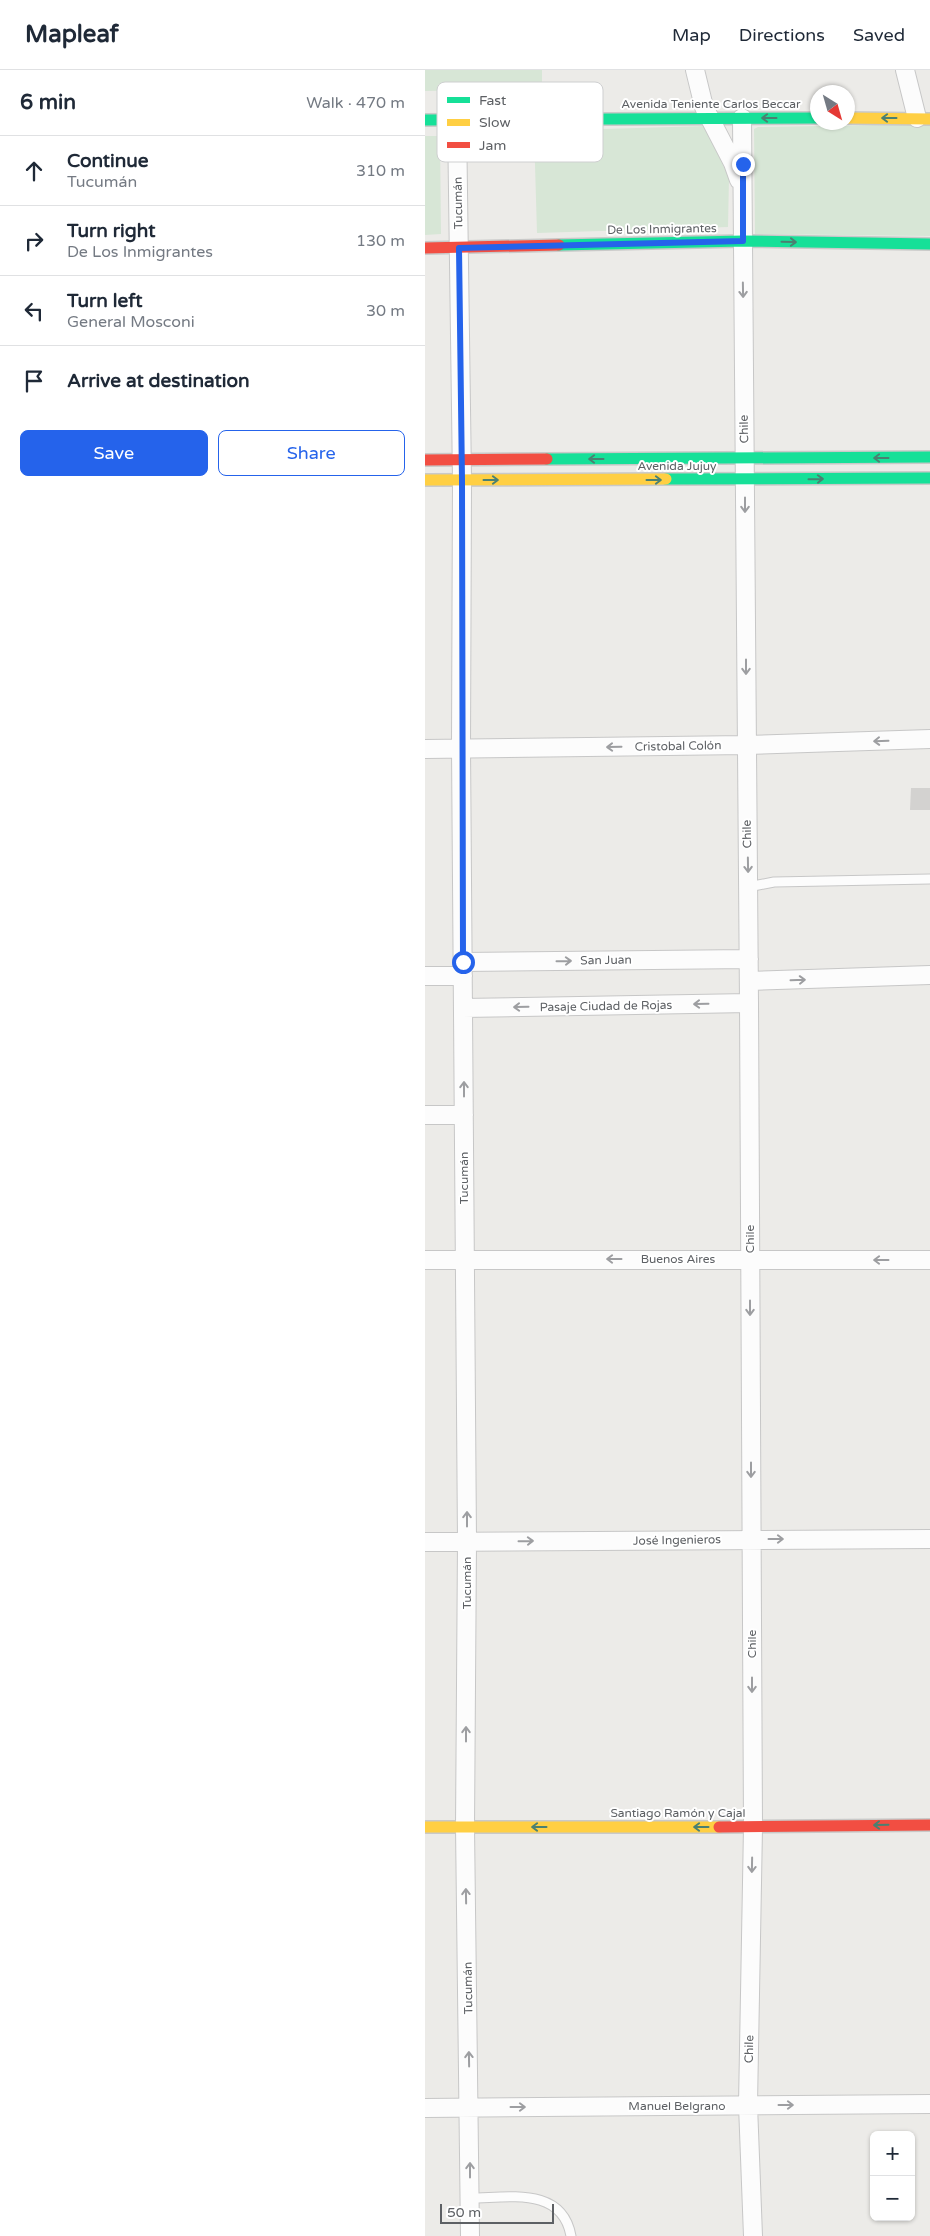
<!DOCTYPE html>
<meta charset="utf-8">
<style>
:root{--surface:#fff;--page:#f6f6f7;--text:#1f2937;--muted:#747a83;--line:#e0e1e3;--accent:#2563eb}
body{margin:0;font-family:"Varela Round",sans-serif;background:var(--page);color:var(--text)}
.controls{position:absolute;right:15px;bottom:15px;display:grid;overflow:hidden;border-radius:8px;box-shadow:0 1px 4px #0004}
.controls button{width:45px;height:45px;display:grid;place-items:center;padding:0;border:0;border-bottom:1px solid var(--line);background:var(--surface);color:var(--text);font:25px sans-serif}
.compass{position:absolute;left:385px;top:15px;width:45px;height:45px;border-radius:50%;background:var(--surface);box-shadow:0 1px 4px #0004;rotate:143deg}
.scale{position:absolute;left:15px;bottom:12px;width:114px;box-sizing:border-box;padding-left:5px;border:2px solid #5d6064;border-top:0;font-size:14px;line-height:18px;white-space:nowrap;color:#5d6064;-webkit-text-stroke:4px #fff;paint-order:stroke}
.stop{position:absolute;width:15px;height:15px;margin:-11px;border:4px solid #2563eb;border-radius:50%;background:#fff}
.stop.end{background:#2563eb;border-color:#fff;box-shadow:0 1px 5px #0008}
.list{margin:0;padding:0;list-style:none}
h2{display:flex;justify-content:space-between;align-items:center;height:65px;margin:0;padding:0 20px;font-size:21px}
h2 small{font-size:16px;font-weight:400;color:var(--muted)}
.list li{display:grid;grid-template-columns:32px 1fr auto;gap:15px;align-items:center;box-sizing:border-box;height:70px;padding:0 20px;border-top:1px solid var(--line)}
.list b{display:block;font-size:19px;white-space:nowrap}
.list p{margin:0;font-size:16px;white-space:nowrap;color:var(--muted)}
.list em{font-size:16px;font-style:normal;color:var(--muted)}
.actions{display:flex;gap:10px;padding:15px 20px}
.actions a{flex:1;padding:11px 0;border:1px solid var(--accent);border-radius:8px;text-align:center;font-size:18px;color:var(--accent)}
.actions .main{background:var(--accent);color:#fff}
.icon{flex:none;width:28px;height:28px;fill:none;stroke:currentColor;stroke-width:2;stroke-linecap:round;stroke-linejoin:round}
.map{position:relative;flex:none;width:505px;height:2166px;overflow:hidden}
header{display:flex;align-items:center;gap:30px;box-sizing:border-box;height:70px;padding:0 25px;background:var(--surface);border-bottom:1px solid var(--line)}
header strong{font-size:24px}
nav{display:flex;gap:28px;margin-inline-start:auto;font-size:18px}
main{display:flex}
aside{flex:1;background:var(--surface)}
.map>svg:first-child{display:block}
.green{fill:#d7e6d6}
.building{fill:#d3d2d0}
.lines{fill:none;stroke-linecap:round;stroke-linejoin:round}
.lane-casing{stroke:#c7c7c7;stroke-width:11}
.street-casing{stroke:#c7c7c7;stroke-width:20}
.fast-casing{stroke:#c9c9c8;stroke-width:14}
.slow-casing{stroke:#c9c9c8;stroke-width:14}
.jam-casing{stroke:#c9c9c8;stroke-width:14}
.lane{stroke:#fcfcfc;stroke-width:9}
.street{stroke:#fcfcfc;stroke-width:18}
.fast{stroke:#16e098;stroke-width:11}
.slow{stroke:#ffcf43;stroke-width:11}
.jam{stroke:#f24e42;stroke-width:11}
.oneway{stroke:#4b8071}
.oneway2{stroke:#9d9ea1}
.route{stroke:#2563eb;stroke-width:6}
.labels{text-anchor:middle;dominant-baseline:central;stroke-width:4;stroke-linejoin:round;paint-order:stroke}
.street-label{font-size:12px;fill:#5d6064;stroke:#fff}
.key{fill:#fff;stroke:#cecfd0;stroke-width:1}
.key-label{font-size:14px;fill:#5d6064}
</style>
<header>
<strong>Mapleaf</strong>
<nav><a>Map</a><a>Directions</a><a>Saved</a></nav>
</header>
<main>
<aside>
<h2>6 min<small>Walk · 470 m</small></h2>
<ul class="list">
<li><svg class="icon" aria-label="ahead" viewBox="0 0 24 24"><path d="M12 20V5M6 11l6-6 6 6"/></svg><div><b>Continue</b><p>Tucumán</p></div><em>310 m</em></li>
<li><svg class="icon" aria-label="right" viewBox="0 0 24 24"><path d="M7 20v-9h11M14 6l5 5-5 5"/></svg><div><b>Turn right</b><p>De Los Inmigrantes</p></div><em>130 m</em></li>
<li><svg class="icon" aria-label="left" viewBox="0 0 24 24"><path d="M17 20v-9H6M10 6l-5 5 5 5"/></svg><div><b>Turn left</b><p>General Mosconi</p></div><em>30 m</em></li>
<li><svg class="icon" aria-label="arrive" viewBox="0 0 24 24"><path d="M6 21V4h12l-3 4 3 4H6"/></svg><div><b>Arrive at destination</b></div></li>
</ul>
<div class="actions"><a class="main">Save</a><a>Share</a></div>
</aside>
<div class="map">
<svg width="505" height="2166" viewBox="0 0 505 2166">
<rect width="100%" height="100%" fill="#ecebe8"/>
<path class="green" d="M0 0H117V19L0 21Z
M505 54V166L330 164 329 59 333 57Z
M281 56 304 108 303 157 112 163 109 61Z
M0 66H15L16 164 0 165Z"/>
<path class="building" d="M486 718H505V740H485Z"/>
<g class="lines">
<defs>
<path id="lane" d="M323 817 349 812 505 809
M45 2128C83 2128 137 2116 146 2166"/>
<path id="street" d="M270 0 279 37 308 93 314 110
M480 0 492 48
M317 48 324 933 328 1757 323 2035 328 2166
M32 49 37 410 36 678 42 1472 40 1757 45 2166
M0 679 321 675 505 669
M38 892 324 889
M0 906H38
M324 911 505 905
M38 938 324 933
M0 1045H39
M0 1190H505
M0 1472 505 1469
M0 2038 505 2034"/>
<path id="fast" d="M0 50 392 48
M134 175 318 171 505 174
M122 389 505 387
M241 409 505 408"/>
<path id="slow" d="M422 48 505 49
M0 410 241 409
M0 1757H294"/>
<path id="jam" d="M0 178 134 175
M0 390 122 389
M294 1757 505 1755"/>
</defs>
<use href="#lane" class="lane-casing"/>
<use href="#street" class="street-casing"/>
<use href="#fast" class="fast-casing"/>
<use href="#slow" class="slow-casing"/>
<use href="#jam" class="jam-casing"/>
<use href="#lane" class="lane"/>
<use href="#street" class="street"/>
<use href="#fast" class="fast"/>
<use href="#slow" class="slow"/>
<use href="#jam" class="jam"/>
</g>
<defs><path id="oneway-shaft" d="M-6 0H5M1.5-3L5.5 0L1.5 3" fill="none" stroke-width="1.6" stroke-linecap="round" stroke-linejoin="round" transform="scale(1.25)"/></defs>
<g class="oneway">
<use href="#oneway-shaft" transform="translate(344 48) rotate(-180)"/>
<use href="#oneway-shaft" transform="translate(464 48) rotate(-180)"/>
<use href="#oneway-shaft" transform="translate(364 172) rotate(1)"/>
<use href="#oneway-shaft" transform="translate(456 388) rotate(180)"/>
<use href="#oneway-shaft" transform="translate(171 389) rotate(180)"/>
<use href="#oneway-shaft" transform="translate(391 409) rotate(-1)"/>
<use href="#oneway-shaft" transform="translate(66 410)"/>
<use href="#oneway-shaft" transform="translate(229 410)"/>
<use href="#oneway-shaft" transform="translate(456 1755) rotate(179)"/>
<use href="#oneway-shaft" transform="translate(114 1757) rotate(-180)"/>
<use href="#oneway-shaft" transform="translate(276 1757) rotate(-180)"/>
</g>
<g class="oneway2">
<use href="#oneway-shaft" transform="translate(318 220) rotate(89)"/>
<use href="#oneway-shaft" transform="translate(320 435) rotate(90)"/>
<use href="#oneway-shaft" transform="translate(321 597) rotate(90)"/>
<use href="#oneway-shaft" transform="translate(456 671) rotate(178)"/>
<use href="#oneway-shaft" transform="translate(189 677) rotate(179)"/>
<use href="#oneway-shaft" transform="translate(323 795) rotate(89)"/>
<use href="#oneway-shaft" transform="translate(139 891) rotate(-1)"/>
<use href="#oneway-shaft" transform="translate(373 910) rotate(-2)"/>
<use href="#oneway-shaft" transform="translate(276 934) rotate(179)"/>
<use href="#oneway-shaft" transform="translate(96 937) rotate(179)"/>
<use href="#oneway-shaft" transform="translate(39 1019) rotate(-90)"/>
<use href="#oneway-shaft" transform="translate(189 1189) rotate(180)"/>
<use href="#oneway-shaft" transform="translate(456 1190) rotate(-180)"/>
<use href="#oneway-shaft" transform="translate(325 1238) rotate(90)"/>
<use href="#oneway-shaft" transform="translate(326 1400) rotate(90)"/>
<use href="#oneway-shaft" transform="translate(42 1449) rotate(-90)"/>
<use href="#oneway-shaft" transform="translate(351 1469)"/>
<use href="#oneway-shaft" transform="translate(101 1471) rotate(-1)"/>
<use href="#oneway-shaft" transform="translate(327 1615) rotate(90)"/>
<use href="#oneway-shaft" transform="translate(41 1664) rotate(-90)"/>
<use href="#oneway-shaft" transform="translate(327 1795) rotate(91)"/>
<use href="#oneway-shaft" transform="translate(41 1826) rotate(-91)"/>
<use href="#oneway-shaft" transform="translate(44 1989) rotate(-91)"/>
<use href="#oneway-shaft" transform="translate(361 2035)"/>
<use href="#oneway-shaft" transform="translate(93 2037)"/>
<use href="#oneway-shaft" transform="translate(45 2100) rotate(-90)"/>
</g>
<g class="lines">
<path class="route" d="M38 892 37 410 34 178 318 171V94"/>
</g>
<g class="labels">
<g class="street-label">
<text x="286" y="34">Avenida Teniente Carlos Beccar</text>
<text transform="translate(33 133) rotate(-91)">Tucumán</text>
<text transform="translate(237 159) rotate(-1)">De Los Inmigrantes</text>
<text transform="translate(319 359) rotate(-91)">Chile</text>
<text x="252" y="396">Avenida Jujuy</text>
<text transform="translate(253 676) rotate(-1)">Cristobal Colón</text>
<text transform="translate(322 764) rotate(-91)">Chile</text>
<text transform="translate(181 890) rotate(-1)">San Juan</text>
<text transform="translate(181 936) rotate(-1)">Pasaje Ciudad de Rojas</text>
<text transform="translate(39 1108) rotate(-90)">Tucumán</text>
<text transform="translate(325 1169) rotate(-90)">Chile</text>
<text x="253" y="1189">Buenos Aires</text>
<text transform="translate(252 1470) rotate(-1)">José Ingenieros</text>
<text transform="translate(42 1513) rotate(-90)">Tucumán</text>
<text transform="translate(327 1574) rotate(-90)">Chile</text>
<text x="253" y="1743">Santiago Ramón y Cajal</text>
<text transform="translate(43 1918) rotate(-91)">Tucumán</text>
<text transform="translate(324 1979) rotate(-89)">Chile</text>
<text x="252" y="2036">Manuel Belgrano</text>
</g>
</g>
<rect x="12" y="12" width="166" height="80" rx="8" class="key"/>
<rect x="22" y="27" width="23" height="6" fill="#16e098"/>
<rect x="22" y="49" width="23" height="7" fill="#ffcf43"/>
<rect x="22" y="72" width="23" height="6" fill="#f24e42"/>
<g class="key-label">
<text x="54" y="35">Fast</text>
<text x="54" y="57">Slow</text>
<text x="54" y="80">Jam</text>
</g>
</svg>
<div class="controls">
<button>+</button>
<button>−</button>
</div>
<svg class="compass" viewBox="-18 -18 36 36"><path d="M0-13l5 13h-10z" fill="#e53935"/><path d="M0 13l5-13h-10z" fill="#747a83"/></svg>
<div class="scale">50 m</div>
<div class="stop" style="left:38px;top:892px"></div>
<div class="stop end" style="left:318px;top:94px"></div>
</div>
</main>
